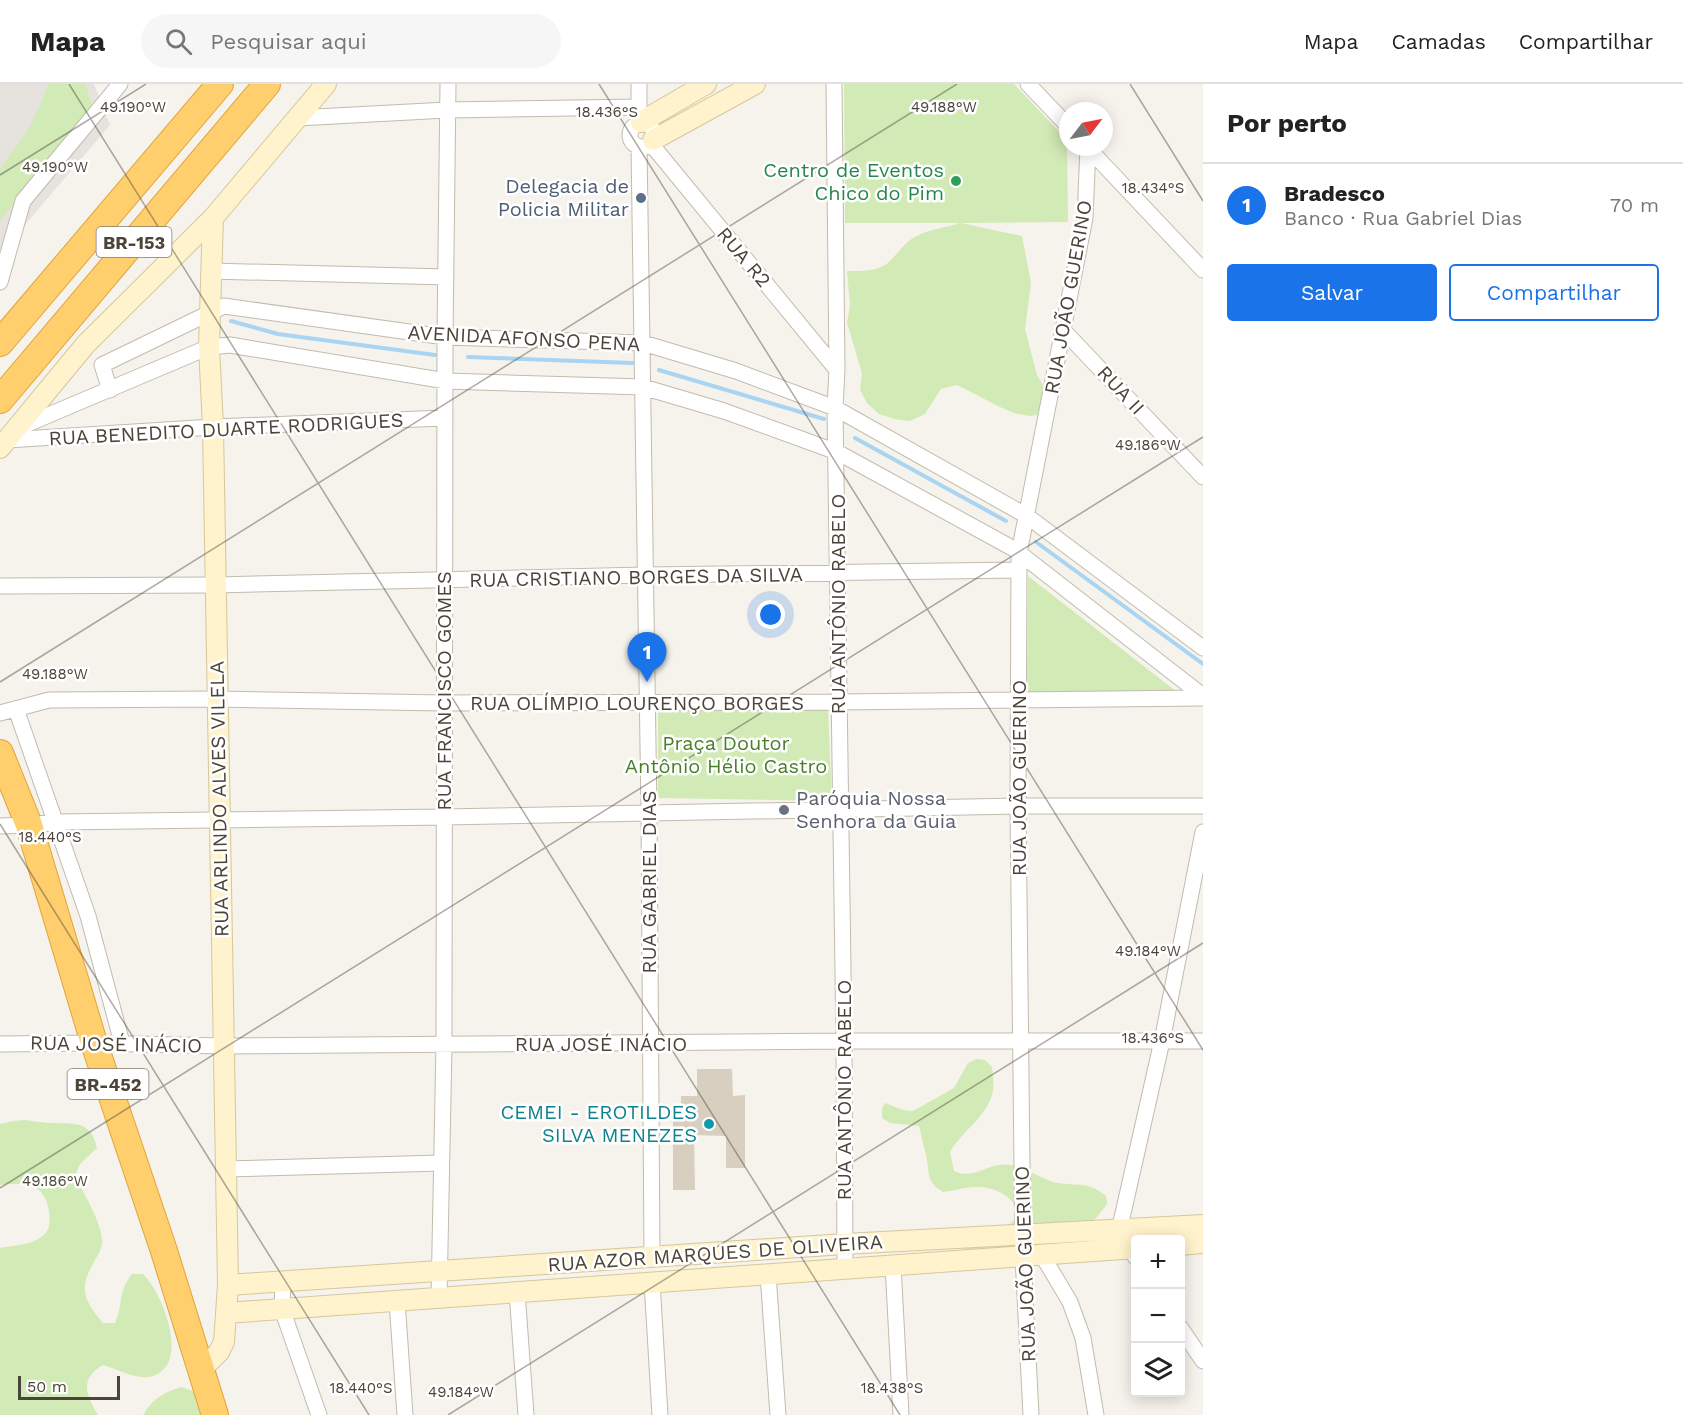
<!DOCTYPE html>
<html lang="pt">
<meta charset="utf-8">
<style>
:root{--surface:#fff;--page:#f6f6f6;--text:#222;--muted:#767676;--line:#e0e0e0;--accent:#1a73e8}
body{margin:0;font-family:"Work Sans",sans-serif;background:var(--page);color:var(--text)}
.controls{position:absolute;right:18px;bottom:18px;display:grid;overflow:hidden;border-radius:6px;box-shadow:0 3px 15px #0003}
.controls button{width:54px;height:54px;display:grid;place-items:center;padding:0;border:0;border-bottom:2px solid var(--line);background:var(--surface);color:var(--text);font:30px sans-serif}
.compass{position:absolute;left:1059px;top:18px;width:54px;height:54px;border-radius:50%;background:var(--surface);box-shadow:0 3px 15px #0003;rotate:58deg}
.scale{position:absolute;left:18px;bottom:15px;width:102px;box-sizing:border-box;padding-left:6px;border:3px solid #4b4439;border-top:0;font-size:16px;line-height:21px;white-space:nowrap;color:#4b4439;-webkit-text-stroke:4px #fff;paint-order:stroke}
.you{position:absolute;left:771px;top:531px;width:21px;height:21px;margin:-15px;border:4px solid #fff;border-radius:50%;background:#1a73e8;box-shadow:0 0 0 9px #1a73e833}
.badge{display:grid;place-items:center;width:39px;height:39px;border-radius:50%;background:var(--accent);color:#fff;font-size:20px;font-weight:700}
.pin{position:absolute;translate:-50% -50px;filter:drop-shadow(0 2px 3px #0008)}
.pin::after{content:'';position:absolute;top:32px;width:21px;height:18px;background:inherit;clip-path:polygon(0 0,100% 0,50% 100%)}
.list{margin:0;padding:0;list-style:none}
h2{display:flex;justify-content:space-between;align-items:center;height:78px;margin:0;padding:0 24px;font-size:26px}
h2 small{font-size:20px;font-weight:400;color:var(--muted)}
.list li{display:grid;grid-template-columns:39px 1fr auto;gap:18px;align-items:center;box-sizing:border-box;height:84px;padding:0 24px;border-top:2px solid var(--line)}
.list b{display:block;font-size:22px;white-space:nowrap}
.list p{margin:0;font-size:20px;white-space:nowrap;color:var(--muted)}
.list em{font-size:20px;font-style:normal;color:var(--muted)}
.actions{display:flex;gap:12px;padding:18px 24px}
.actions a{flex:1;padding:14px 0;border:2px solid var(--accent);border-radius:6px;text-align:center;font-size:21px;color:var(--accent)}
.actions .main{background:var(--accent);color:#fff}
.icon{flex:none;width:33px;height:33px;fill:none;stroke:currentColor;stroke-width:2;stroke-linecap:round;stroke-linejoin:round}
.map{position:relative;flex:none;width:1203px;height:1331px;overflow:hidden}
header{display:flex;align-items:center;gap:36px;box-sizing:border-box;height:84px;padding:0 30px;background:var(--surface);border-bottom:2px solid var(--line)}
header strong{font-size:28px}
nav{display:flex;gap:33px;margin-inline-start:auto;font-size:21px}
.search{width:420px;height:54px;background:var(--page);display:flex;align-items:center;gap:15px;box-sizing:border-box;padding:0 21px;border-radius:33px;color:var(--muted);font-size:22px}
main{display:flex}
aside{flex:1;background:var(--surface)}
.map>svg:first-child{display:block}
.industrial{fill:#e6e2dd}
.green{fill:#d2eab5}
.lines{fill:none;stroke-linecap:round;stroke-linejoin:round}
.stream{stroke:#a9d4f2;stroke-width:4}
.building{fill:#d8cfc1}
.street-casing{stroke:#c2bbae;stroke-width:17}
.secondary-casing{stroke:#d6c79b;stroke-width:22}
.highway-casing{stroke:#e0a43c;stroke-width:28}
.street{stroke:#fff;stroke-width:15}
.secondary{stroke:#fff3cd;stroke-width:20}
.highway{stroke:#ffcf6e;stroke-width:26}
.ticks{fill:none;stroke:#4b4439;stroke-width:1.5;stroke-opacity:0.45}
.leisure-dot{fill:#2e9e5b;stroke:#fff;stroke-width:2}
.service-dot{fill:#5c6f8a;stroke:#fff;stroke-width:2}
.worship-dot{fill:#6b7280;stroke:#fff;stroke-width:2}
.culture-dot{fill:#0f9aa8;stroke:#fff;stroke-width:2}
.labels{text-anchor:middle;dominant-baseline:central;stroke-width:5;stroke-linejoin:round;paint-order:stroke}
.shield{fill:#fff;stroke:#817c74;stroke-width:1.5}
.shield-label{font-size:18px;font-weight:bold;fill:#4b4439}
.leisure-label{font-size:20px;fill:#27864d;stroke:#fff;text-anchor:end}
.service-label{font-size:20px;fill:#4e5e75;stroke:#fff;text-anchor:end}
.street-label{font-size:20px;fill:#4b4439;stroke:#fff}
.park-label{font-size:20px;fill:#4a7f2a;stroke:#fff}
.worship-label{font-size:20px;fill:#5b616d;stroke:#fff;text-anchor:start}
.culture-label{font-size:20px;fill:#0d838f;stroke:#fff;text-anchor:end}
.ticks-label{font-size:15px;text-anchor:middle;fill:#4b4439;stroke:#fff;stroke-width:5;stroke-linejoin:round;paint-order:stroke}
</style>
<header>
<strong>Mapa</strong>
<div class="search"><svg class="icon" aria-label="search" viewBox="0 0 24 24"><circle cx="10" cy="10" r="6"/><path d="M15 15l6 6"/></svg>Pesquisar aqui</div>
<nav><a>Mapa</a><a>Camadas</a><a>Compartilhar</a></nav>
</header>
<main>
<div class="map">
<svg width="1203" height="1331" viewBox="0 0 1203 1331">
<rect width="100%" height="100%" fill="#f6f3ec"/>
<path class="industrial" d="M0 0H94L110 41 0 170Z"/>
<path class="green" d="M48 0H86L93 27 31 106 9 125 0 136V85L26 49 39 24Z
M844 0H1014L1067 56 1068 138 961 139 1022 152 1031 199 1025 245 1037 291 1054 320 1044 330 1030 332 1014 329 1000 323 957 301 941 305 925 330 910 337 894 335 879 330 867 319 860 306 862 289 847 239 850 221 847 187C862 187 880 188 891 176 899 168 905 158 915 153 929 145 945 144 960 139H845Z
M1028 492 1177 608 1027 609Z
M658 626H828L832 717 658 714Z
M976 975 985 976 992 983C993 991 994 999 993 1007 988 1032 962 1047 950 1068L954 1087C971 1095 982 1084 999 1081 1020 1078 1034 1092 1053 1098 1074 1103 1088 1096 1106 1112L1107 1120 1096 1134 1078 1146 1010 1157 1003 1165 965 1167C978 1146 1006 1152 1019 1129 1012 1110 993 1102 972 1103 962 1104 953 1107 943 1108 925 1097 930 1088 926 1071 924 1061 921 1052 919 1042L890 1039 882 1034V1024L885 1019 903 1026 913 1027 954 1004 968 979Z
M25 1036C34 1037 44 1039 54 1039 76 1040 91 1037 97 1064L80 1080 75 1092C84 1110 101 1137 102 1156 103 1164 98 1171 94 1178 78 1204 84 1217 103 1239H115C124 1219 117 1209 132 1190H143C162 1208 191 1279 153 1292 138 1297 117 1285 103 1281 79 1295 86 1311 98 1331H0V1164C15 1161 38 1161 47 1147 50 1142 50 1133 49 1128 44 1097 26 1099 0 1101V1040L13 1037Z
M182 1303 195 1308 207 1331H143C152 1315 164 1308 182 1303Z"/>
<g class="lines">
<path class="stream" d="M231 237 278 250 435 271
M468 273 633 279
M659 286 824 335
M855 354 1006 437
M1036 458 1203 580"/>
</g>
<path class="building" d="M697 985H732L733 1012 745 1011V1084H726V1052L694 1051 695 1106H673V1029H681V1012H697Z"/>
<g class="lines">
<defs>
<path id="street" d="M834 0 837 286 835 324 844 957 845 1185
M1028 0 1068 42
M639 33V0
M297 34 447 26 639 23
M630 51a12 12 0 1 1 24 0a12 12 0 1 1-24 0Z
M651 60 837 286
M639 63 649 728 652 1173
M1087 63 1203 186
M210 187 446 193
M0 198 23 117 120 0
M1063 246 1203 393
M110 306 102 281 224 222 445 253 643 259 736 287 835 324 1027 432 1203 564
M18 344 209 263 230 261 446 297 643 303 724 327 837 368 1014 465 1203 612
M7 356 213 343 445 334
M0 502 215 501 645 491 1019 486
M16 625 88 832 122 959
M0 629 49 616 216 615 444 619 838 618 1203 614
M0 742 29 741 55 738 444 733 1018 722H1203
M0 960 94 959 223 962 844 957H1203
M226 1085 441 1079
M1042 1171 1070 1218 1083 1254 1096 1331
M1136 1174 1119 1147 1162 957 1203 748
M893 1181 901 1331
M768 1190 778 1331
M283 1197 282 1225 319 1331
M652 1198 660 1331
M517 1208 526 1331
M439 1214 444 961 445 253 448 0
M397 1217 405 1331
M1180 1243 1203 1277
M1031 1331 1023 1172 1018 722 1019 469 1085 134 1088 63"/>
<path id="secondary" d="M641 38 706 0
M653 56 755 0
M0 364 86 260 213 134 326 0
M1180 1161 1203 1159
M228 1201 845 1160 1203 1141
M226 1229 1136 1164
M201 1286 219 1268 224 1258 228 1201 213 343 209 263 213 134"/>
<path id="highway" d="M0 259 220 0
M0 316 267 0
M0 669 29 741 94 959 164 1167 215 1331"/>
</defs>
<use href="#street" class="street-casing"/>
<use href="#secondary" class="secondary-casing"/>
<use href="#highway" class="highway-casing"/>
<use href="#street" class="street"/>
<use href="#secondary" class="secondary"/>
<use href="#highway" class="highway"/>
</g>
<path class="ticks" d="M69 0 900 1331M599 0 1203 966M1130 0 1203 117M0 91 146 0M0 598 957 0M0 740 369 1331M0 1104 1203 353M448 1331 1203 859"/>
<circle class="leisure-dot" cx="956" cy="97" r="6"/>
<circle class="service-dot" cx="641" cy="114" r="6"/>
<circle class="worship-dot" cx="784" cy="726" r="6"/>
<circle class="culture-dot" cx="709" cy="1040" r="6"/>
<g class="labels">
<g class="shield">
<rect x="96.5" y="143" width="75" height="30" rx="4.5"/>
<rect x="67.5" y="985" width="81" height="30" rx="4.5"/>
</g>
<g class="shield-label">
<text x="134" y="158">BR-153</text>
<text x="108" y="1000">BR-452</text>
</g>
<g class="leisure-label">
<text x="944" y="86">Centro de Eventos<tspan x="944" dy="23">Chico do Pim</tspan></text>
</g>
<g class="service-label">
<text x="629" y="102">Delegacia de<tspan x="629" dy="23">Policia Militar</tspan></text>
</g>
<g class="street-label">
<text transform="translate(744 173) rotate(50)">RUA R2</text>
<text transform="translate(1068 213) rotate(-80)">RUA JOÃO GUERINO</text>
<text transform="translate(524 254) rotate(3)">AVENIDA AFONSO PENA</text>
<text transform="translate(1121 306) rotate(47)">RUA II</text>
<text transform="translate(226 345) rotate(-3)">RUA BENEDITO DUARTE RODRIGUES</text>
<text transform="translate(636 493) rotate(-1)">RUA CRISTIANO BORGES DA SILVA</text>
<text transform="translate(838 520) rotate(-90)">RUA ANTÔNIO RABELO</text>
<text transform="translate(444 607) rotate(-90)">RUA FRANCISCO GOMES</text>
<text x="637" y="619">RUA OLÍMPIO LOURENÇO BORGES</text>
<text transform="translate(1019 694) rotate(-90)">RUA JOÃO GUERINO</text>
<text transform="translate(219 715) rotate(-91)">RUA ARLINDO ALVES VILELA</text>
<text transform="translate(649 798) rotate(-90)">RUA GABRIEL DIAS</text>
<text transform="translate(116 960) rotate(1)">RUA JOSÉ INÁCIO</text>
<text x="601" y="960">RUA JOSÉ INÁCIO</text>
<text transform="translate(844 1006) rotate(-90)">RUA ANTÔNIO RABELO</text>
<text transform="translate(715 1169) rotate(-4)">RUA AZOR MARQUES DE OLIVEIRA</text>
<text transform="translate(1025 1180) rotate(-92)">RUA JOÃO GUERINO</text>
</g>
<g class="park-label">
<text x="726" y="659">Praça Doutor<tspan x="726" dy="23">Antônio Hélio Castro</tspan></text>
</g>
<g class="worship-label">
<text x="796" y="714">Paróquia Nossa<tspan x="796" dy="23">Senhora da Guia</tspan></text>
</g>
<g class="culture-label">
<text x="697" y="1028">CEMEI - EROTILDES<tspan x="697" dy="23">SILVA MENEZES</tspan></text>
</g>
</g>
<g class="ticks-label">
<text x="133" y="28">49.190°W</text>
<text x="944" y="28">49.188°W</text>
<text x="607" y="33">18.436°S</text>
<text x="55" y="88">49.190°W</text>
<text x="1153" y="109">18.434°S</text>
<text x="1148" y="366">49.186°W</text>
<text x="55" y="595">49.188°W</text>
<text x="50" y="758">18.440°S</text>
<text x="1148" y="872">49.184°W</text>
<text x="1153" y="959">18.436°S</text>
<text x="55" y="1102">49.186°W</text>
<text x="361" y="1309">18.440°S</text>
<text x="892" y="1309">18.438°S</text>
<text x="461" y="1313">49.184°W</text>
</g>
</svg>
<div class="controls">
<button>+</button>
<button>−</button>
<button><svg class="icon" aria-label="layers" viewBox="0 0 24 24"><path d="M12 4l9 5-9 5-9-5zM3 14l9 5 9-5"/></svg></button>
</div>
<svg class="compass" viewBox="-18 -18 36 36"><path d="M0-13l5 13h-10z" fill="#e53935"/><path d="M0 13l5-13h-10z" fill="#767676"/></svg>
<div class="scale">50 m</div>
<div class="you"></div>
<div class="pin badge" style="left:647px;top:598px">1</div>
</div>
<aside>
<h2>Por perto<small></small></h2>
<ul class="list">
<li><span class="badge">1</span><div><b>Bradesco</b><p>Banco · Rua Gabriel Dias</p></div><em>70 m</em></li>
</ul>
<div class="actions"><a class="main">Salvar</a><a>Compartilhar</a></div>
</aside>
</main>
